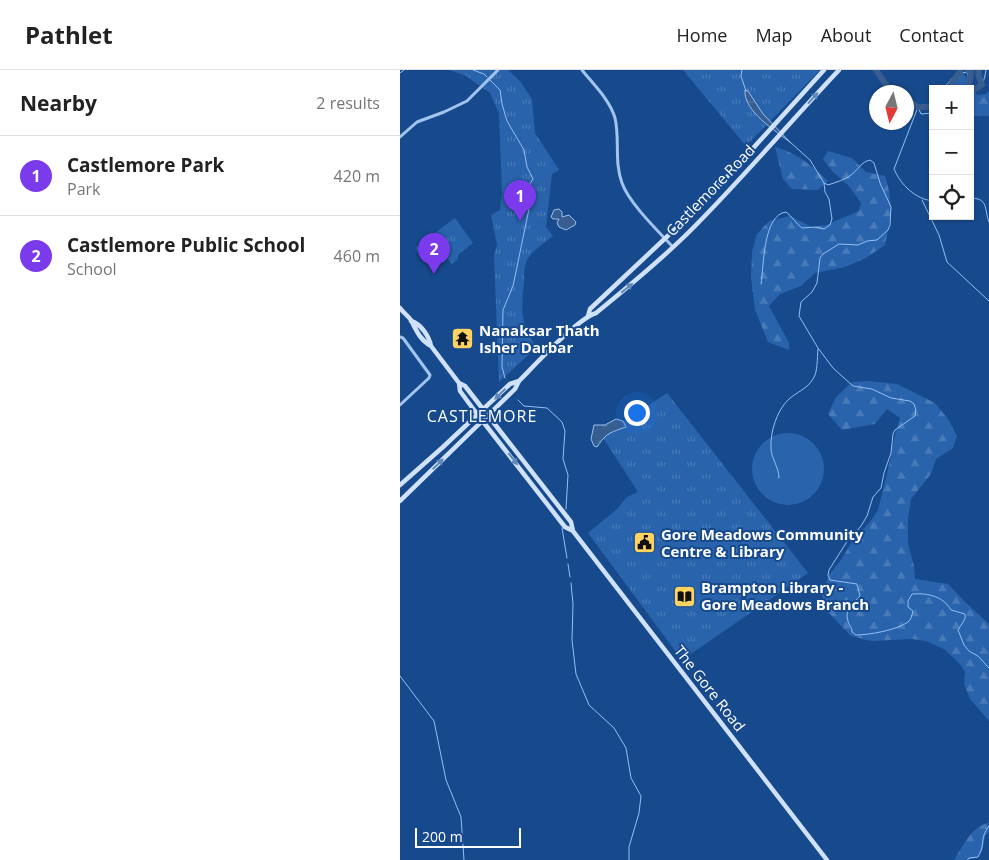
<!DOCTYPE html>
<meta charset="utf-8">
<style>
:root{--surface:#fff;--page:#f6f6f6;--text:#222;--muted:#767676;--line:#e0e0e0;--accent:#7c3aed}
body{margin:0;font-family:"Open Sans",sans-serif;background:var(--page);color:var(--text)}
.controls{position:absolute;right:15px;top:15px;display:grid;overflow:hidden;border-radius:0px;box-shadow:0 1px 4px #0004}
.controls button{width:45px;height:45px;display:grid;place-items:center;padding:0;border:0;border-bottom:1px solid var(--line);background:var(--surface);color:var(--text);font:25px sans-serif}
.compass{position:absolute;left:469px;top:15px;width:45px;height:45px;border-radius:50%;background:var(--surface);box-shadow:0 1px 4px #0004;rotate:187deg}
.scale{position:absolute;left:15px;bottom:12px;width:106px;box-sizing:border-box;padding-left:5px;border:2px solid #fff;border-top:0;font-size:14px;line-height:18px;white-space:nowrap;color:#fff;-webkit-text-stroke:4px #174a8d;paint-order:stroke}
.you{position:absolute;left:236px;top:342px;width:18px;height:18px;margin:-12px;border:4px solid #fff;border-radius:50%;background:#1a73e8;box-shadow:0 0 0 8px #1a73e833}
.badge{display:grid;place-items:center;width:32px;height:32px;border-radius:50%;background:var(--accent);color:#fff;font-size:16px;font-weight:700}
.pin{position:absolute;translate:-50% -41px;filter:drop-shadow(0 1px 2px #0008)}
.pin::after{content:'';position:absolute;top:26px;width:18px;height:15px;background:inherit;clip-path:polygon(0 0,100% 0,50% 100%)}
.list{margin:0;padding:0;list-style:none}
h2{display:flex;justify-content:space-between;align-items:center;height:65px;margin:0;padding:0 20px;font-size:21px}
h2 small{font-size:16px;font-weight:400;color:var(--muted)}
.list li{display:grid;grid-template-columns:32px 1fr auto;gap:15px;align-items:center;box-sizing:border-box;height:80px;padding:0 20px;border-top:1px solid var(--line)}
.list b{display:block;font-size:19px;white-space:nowrap}
.list p{margin:0;font-size:16px;white-space:nowrap;color:var(--muted)}
.list em{font-size:16px;font-style:normal;color:var(--muted)}
.icon{flex:none;width:28px;height:28px;fill:none;stroke:currentColor;stroke-width:2;stroke-linecap:round;stroke-linejoin:round}
.map{position:relative;flex:none;width:589px;height:790px;overflow:hidden}
header{display:flex;align-items:center;gap:30px;box-sizing:border-box;height:70px;padding:0 25px;background:var(--surface);border-bottom:1px solid var(--line)}
header strong{font-size:24px}
nav{display:flex;gap:28px;margin-inline-start:auto;font-size:18px}
main{display:flex}
aside{flex:1;background:var(--surface)}
.map>svg:first-child{display:block}
.grass{fill:#2963ac}
.forest{fill:url(#forest-firs)}
.park{fill:url(#park-tufts)}
.water{fill:url(#water-ripples);stroke:#95bff2}
.lines{fill:none;stroke-linecap:round;stroke-linejoin:round}
.stream{stroke:#95bff2;stroke-width:1}
.river{stroke:#385d8f;stroke-width:6}
.minor{stroke:#a2c4ef;stroke-width:3}
.secondary{stroke:#d0e2fb;stroke-width:4.5}
.oneway{fill:#6187b9}
.labels{text-anchor:middle;dominant-baseline:central;stroke-width:4;stroke-linejoin:round;paint-order:stroke}
.street-label{font-size:15px;fill:#fff;stroke:#174a8d}
.poi-label{font-size:15px;font-weight:bold;fill:#fff;stroke:#174a8d;text-anchor:start}
.neighbourhood-label{font-size:16px;letter-spacing:1px;fill:#fff;stroke:#174a8d}
</style>
<header>
<strong>Pathlet</strong>
<nav><a>Home</a><a>Map</a><a>About</a><a>Contact</a></nav>
</header>
<main>
<aside>
<h2>Nearby<small>2 results</small></h2>
<ul class="list">
<li><span class="badge">1</span><div><b>Castlemore Park</b><p>Park</p></div><em>420 m</em></li>
<li><span class="badge">2</span><div><b>Castlemore Public School</b><p>School</p></div><em>460 m</em></li>
</ul>
</aside>
<div class="map">
<svg width="589" height="790" viewBox="0 0 589 790">
<defs>
<pattern id="forest-firs" width="22" height="20" patternUnits="userSpaceOnUse" patternTransform="scale(1.25)"><rect width="22" height="20" fill="#2963ac"/><path d="M5 1l3.5 6h-7zM16 11l3.5 6h-7z" fill="#497ab8"/></pattern>
<pattern id="park-tufts" width="24" height="20" patternUnits="userSpaceOnUse" patternTransform="scale(1.25)"><rect width="24" height="20" fill="#2963ac"/><path d="M3 7l-1-3M5 7V3M7 7l1-3M15 17l-1-3M17 17v-4M19 17l1-3" fill="none" stroke="#497ab8"/></pattern>
<pattern id="water-ripples" width="26" height="14" patternUnits="userSpaceOnUse" patternTransform="scale(1.25)"><rect width="26" height="14" fill="#385d8f"/><path d="M2 4q2-2 4 0t4 0M15 11q2-2 4 0t4 0" fill="none" stroke="#5675a0"/></pattern>
</defs>
<rect width="100%" height="100%" fill="#174a8d"/>
<path class="grass" d="M352 399a36 36 0 1 1 72 0a36 36 0 1 1-72 0Z"/>
<path class="forest" d="M562 1 577 25 586 24 589 21V46H570V19H548Z
M375 77C397 83 411 95 428 111L418 120 392 119 383 109Z
M428 81 452 88 466 102 485 106C494 136 491 145 485 175L466 188 445 197 415 203 401 216 380 224 369 236 389 273V280L368 272 355 240 351 207 352 182 357 164 369 151 390 146 412 157 426 155 459 141 461 133 449 116 432 101 423 89Z
M468 311 497 314 535 333 548 349 557 366 553 378 536 389 531 404 511 429 508 449V474L514 496 515 509 548 514 565 532 589 554V651L570 629 564 614 565 602 560 594 544 579 526 571 512 569 471 571 451 566 425 539 422 525 429 505 441 490 453 470 470 452 478 440 491 387V380L500 348 487 339 475 354 442 360 428 344 436 327 452 312Z
M589 753V762L585 766C582 790 577 790 554 790 562 778 572 755 589 753Z"/>
<path class="park" d="M50 0H108L120 11 132 29 135 63 159 100 152 104 146 157 153 166C145 173 129 182 126 193 124 198 124 206 124 212 121 236 120 258 137 277L99 312 94 185 97 175 91 145 100 140 102 123 99 43 90 23 66 6Z
M283 0H420L346 76Z
M55 148 73 173 59 184 57 190 52 194 32 172 18 183 15 178Z
M267 323 408 503 282 590 188 463 217 439 227 427 238 422 202 366Z"/>
<path class="water" d="M345 20 348 21 363 44 391 73C376 61 343 41 345 20Z
M159 139 162 142V147L169 145 176 152 175 155 166 160 159 157 157 153 159 149H153L151 147 154 140Z
M216 349 223 351 226 357C218 360 208 362 202 370 200 372 199 375 197 377L194 376 191 369 194 355H205Z"/>
<g class="lines">
<path class="stream" d="M73 0 84 4 87 7
M342 0 341 6 346 21
M0 3 4 0
M90 10 100 20 102 34 107 51 124 80 127 97 133 109 128 117 130 127 129 139 113 216 103 240 102 297 105 308
M542 19C552 12 553 0 568 3V19
M570 21C583 19 584 11 586 0
M518 37 494 99C501 115 515 129 533 131
M518 37 521 44 533 43
M424 113 428 115C436 112 445 110 451 105 458 100 461 92 470 90L474 93 480 113 491 137 490 155 488 160 477 170 467 171 458 175 439 174 423 184 420 188 417 213 412 222 401 232 399 246 418 278 433 298 453 316 472 319 491 328 510 331 514 334 516 340 515 346 512 348 495 360 493 364 491 383 484 403 481 418 473 427 467 446 461 456 446 473 429 500 428 505 430 510 457 514 460 526C454 532 444 540 448 551 449 556 452 556 452 562L456 565C469 565 497 560 508 552 511 550 512 545 513 541L508 537V531L512 524C528 523 543 526 551 540L565 544V549L558 560 564 575 569 581 578 586 589 598
M570 128C589 128 584 139 589 152
M522 130 539 165 547 192 589 231
M361 214C364 195 363 145 386 142 393 147 396 154 402 158L415 157 424 159 430 155 432 149 429 129 425 122 424 113 410 90 390 72
M118 330 124 336 147 338 162 352 165 361 163 389 168 405 166 439
M379 408C379 397 371 388 371 378 370 362 377 340 389 329 397 322 407 319 413 309 418 302 417 288 418 279
M162 458 167 488
M168 494 170 507
M171 513 173 534 172 570 176 604 189 635 214 658 226 678 231 708 241 726 239 743 229 777V790
M0 606 34 651 46 710 61 747 64 790
M567 790 569 788 578 787C586 773 579 769 589 756"/>
<path class="river" d="M476 0 491 22
M568 0 571 2 569 15 573 20 582 15 578 3 579 0
M548 19 561 0
M507 31 518 37H533"/>
<path class="minor" d="M182 0C193 14 210 30 215 48 220 69 214 92 222 113 229 133 258 161 273 177
M0 67 17 52 44 42 67 31 98 0
M0 267 3 268 30 305 29 308 0 335"/>
<path class="secondary" d="M0 238C3 242 8 246 11 250 16 260 20 270 31 276L59 313 60 321 74 340 165 457 173 461 427 790
M188 246 190 239 307 129 424 0
M11 251C21 254 29 266 31 276
M59 313 65 316 171 452 173 461
M0 415 43 377 110 314 119 311
M0 431 115 319 119 311C135 295 177 249 196 243 228 217 261 190 291 160 342 109 389 53 439 0"/>
</g>
<defs><path id="oneway-solid" d="M-6-.8H1V-3.2L6.5 0L1 3.2V.8H-6Z" transform="scale(1.25)"/></defs>
<g class="oneway">
<use href="#oneway-solid" transform="translate(413 28) rotate(-48)"/>
<use href="#oneway-solid" transform="translate(227 218) rotate(-39)"/>
<use href="#oneway-solid" transform="translate(100 324) rotate(136)"/>
<use href="#oneway-solid" transform="translate(113 389) rotate(52)"/>
<use href="#oneway-solid" transform="translate(38 394) rotate(-45)"/>
</g>
<defs>
<symbol id="temple-square" viewBox="-11 -11 22 22"><rect x="-9" y="-9" width="18" height="18" rx="4" fill="#ffd360" stroke="#174a8d"/><path d="M0-6L5-2H3V0L6.5 2.5H4V6H1.5V3h-3V6H-4V2.5H-6.5L-3 0V-2H-5Z" fill="#111"/></symbol>
<symbol id="civic-square" viewBox="-11 -11 22 22"><rect x="-9" y="-9" width="18" height="18" rx="4" fill="#ffd360" stroke="#174a8d"/><path d="M-.6-6.5H3V-4.5H.6V-3L4-1V1h2V6H-6V1h2V-1L-.6-3ZM-1.2 2.5V6h2.4V2.5Z" fill="#111"/></symbol>
<symbol id="library-square" viewBox="-11 -11 22 22"><rect x="-9" y="-9" width="18" height="18" rx="4" fill="#ffd360" stroke="#174a8d"/><path d="M-6-4Q-3-5.5-.7-3.5V5Q-3 3-6 4ZM6-4Q3-5.5 .7-3.5V5Q3 3 6 4Z" fill="#111"/></symbol>
</defs>
<g fill-rule="evenodd">
<use href="#temple-square" x="50" y="256" width="25" height="25"/>
<use href="#civic-square" x="232" y="460" width="25" height="25"/>
<use href="#library-square" x="272" y="514" width="25" height="25"/>
</g>
<g class="labels">
<g class="street-label">
<text transform="translate(310 120) rotate(-46)">Castlemore Road</text>
<text transform="translate(310 618) rotate(52)">The Gore Road</text>
</g>
<g class="poi-label">
<text x="79" y="260">Nanaksar Thath<tspan x="79" dy="17">Isher Darbar</tspan></text>
<text x="261" y="464">Gore Meadows Community<tspan x="261" dy="17">Centre &amp; Library</tspan></text>
<text x="301" y="517">Brampton Library -<tspan x="301" dy="17">Gore Meadows Branch</tspan></text>
</g>
<g class="neighbourhood-label">
<text x="82" y="346">CASTLEMORE</text>
</g>
</g>
</svg>
<div class="controls">
<button>+</button>
<button>−</button>
<button><svg class="icon" aria-label="locate" viewBox="0 0 24 24"><circle cx="12" cy="12" r="6"/><path d="M12 2v4M12 18v4M2 12h4M18 12h4"/></svg></button>
</div>
<svg class="compass" viewBox="-18 -18 36 36"><path d="M0-13l5 13h-10z" fill="#e53935"/><path d="M0 13l5-13h-10z" fill="#767676"/></svg>
<div class="scale">200 m</div>
<div class="you"></div>
<div class="pin badge" style="left:120px;top:151px">1</div>
<div class="pin badge" style="left:34px;top:204px">2</div>
</div>
</main>
